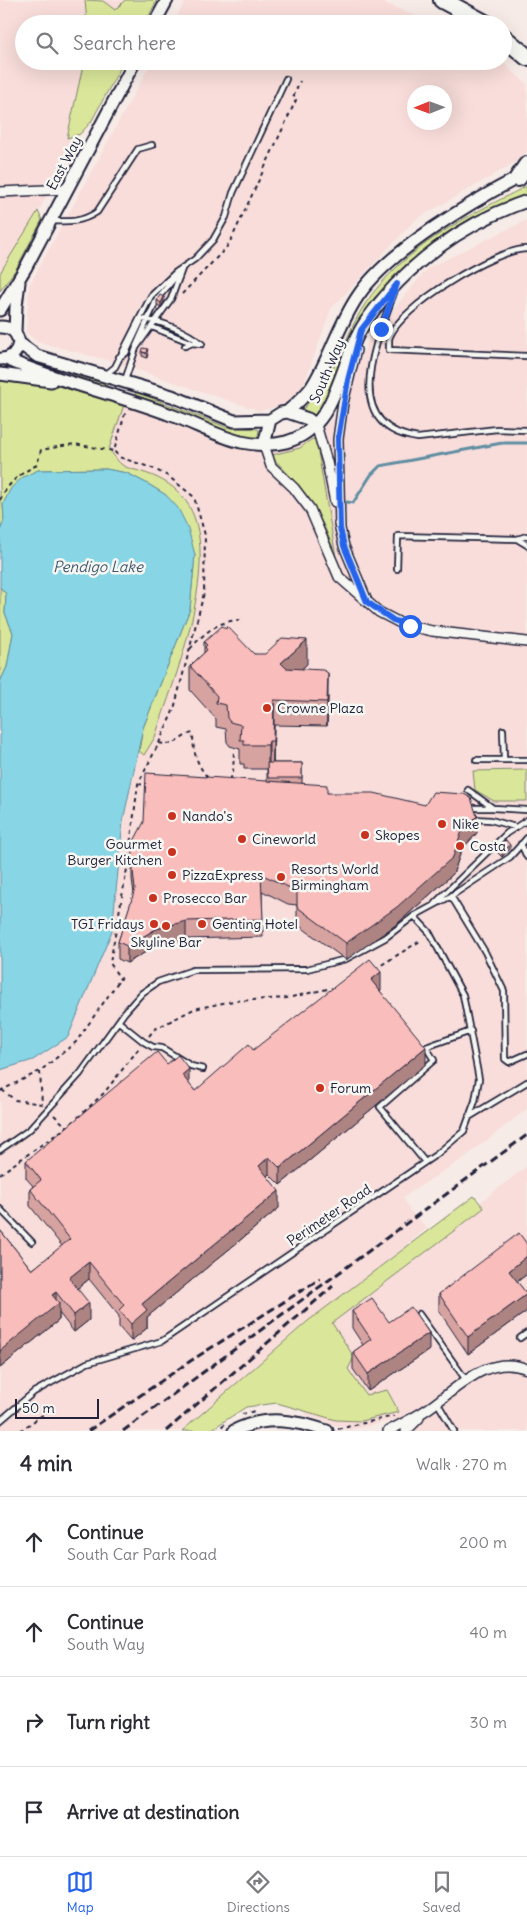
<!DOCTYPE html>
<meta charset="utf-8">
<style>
:root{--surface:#fff;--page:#f7f7f7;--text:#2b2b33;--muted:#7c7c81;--line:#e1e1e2;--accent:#2563eb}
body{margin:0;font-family:Delius,sans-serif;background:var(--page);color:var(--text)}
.compass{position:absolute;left:407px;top:85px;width:45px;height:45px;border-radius:50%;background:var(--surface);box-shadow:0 5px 20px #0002;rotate:269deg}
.scale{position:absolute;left:15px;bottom:12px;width:84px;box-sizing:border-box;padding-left:5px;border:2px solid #22223b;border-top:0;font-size:14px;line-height:18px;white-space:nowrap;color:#22223b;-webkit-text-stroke:4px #f6f6f2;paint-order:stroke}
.stop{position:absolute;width:15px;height:15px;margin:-11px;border:4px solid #2563eb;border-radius:50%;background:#fff}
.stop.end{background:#2563eb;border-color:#fff;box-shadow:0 1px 5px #0008}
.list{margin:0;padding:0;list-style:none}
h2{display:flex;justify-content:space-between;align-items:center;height:65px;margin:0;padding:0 20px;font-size:21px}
h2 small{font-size:16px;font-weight:400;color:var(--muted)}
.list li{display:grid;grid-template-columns:32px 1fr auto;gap:15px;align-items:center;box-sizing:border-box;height:90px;padding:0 20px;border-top:1px solid var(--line)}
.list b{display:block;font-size:19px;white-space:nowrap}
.list p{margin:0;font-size:16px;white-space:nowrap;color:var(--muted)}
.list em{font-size:16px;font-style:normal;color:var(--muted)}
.icon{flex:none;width:28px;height:28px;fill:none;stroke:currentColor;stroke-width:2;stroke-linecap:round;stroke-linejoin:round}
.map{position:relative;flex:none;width:527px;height:1431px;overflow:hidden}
.search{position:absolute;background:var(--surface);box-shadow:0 5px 20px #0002;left:15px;right:15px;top:15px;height:55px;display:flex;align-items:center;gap:12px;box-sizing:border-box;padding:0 18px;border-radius:28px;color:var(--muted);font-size:19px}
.sheet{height:425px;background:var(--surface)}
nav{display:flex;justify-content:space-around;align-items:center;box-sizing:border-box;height:70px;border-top:1px solid var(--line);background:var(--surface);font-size:14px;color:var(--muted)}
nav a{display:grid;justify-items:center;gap:2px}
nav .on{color:var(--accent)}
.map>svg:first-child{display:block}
.built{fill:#f8ddda;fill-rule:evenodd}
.green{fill:#dae79a;stroke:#7e846a}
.water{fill:#87d5e5;stroke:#5f8da1}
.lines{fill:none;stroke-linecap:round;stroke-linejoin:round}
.stream{stroke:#5f8da1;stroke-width:3}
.service-casing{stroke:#22223b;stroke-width:8}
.minor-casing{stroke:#22223b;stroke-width:12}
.tertiary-casing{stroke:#22223b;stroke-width:15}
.motorway-casing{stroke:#22223b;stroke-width:20}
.path{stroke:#22223b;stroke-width:2;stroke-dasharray:4 4;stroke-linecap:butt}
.service{stroke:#f6f6f2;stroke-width:4.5}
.minor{stroke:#f6f6f2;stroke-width:9}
.tertiary{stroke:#f6f6f2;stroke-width:11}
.motorway{stroke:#f6f6f2;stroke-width:16}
.rail{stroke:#22223b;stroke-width:3;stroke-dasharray:8 4;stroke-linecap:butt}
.wall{fill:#d6a3a1;stroke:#22223b}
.shaded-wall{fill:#ae8483;stroke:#22223b}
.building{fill:#f9bdbb;stroke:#22223b}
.route{stroke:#2563eb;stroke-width:6}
.poi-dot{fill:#c8321e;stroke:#f6f6f2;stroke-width:2}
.labels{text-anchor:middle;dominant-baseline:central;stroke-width:5;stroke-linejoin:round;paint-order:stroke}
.street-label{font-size:14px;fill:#22223b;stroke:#f6f6f2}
.poi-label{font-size:14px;fill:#22223b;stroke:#f6f6f2;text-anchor:start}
.water-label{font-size:15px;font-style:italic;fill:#40586e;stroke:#f6f6f2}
</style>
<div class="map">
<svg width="527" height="1431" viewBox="0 0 527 1431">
<rect width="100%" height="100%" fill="#f7ebe7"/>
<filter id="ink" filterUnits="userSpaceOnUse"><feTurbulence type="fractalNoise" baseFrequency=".02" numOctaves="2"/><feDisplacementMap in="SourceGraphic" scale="10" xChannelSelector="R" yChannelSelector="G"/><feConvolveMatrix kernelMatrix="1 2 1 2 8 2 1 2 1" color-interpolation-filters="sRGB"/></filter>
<g filter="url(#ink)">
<path class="built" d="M0 0H151L138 24H24V61H118L0 284Z
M186 0H371L382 2 435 24H173Z
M152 61H501L527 84V151L521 159 415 220 331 309 302 389 286 404 260 411 107 360 38 342 26 333 29 286ZM414 92H444V122H414Z
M527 220V1109L464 1158 403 1197 409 1209 427 1228 183 1431H0V377L109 398 232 448 274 452 309 440 334 418 369 338 428 268Z
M527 1166V1431H409L399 1419 350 1430 306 1415 297 1345Z"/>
<path class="green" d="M85 0 103 1 115 10 125 0H157L145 24H87Z
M84 61H124L91 122 80 134 67 138Z
M527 186V196C439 222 385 275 344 355 337 369 334 384 328 398 325 405 320 411 316 417L303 409C312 399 322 389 329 376 342 353 350 327 365 304 404 247 467 216 527 186Z
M38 211 42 220 16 269 0 291V273Z
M66 373 107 384 105 388 65 377Z
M0 377C42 383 85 389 124 405L109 449C113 454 118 463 124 466 129 469 137 470 142 472 156 476 172 484 181 495 229 547 174 679 155 737L144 755 139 751 143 728 190 609 195 554 166 495 148 484 127 473 106 469 38 470 3 504 4 520 0 531Z
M136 392 226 427 257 429 259 430 257 440 231 436 135 397Z
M312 439 316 440 336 557C321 512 306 492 273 458L272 455 300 448Z
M0 587 6 594 5 613 13 633 7 667 0 682Z
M527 770V801H494L475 790 473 771Z
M474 1196 484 1208 332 1323 354 1357 348 1369 366 1395 387 1390 399 1412 361 1421 336 1420 277 1403 246 1407 209 1431H182L308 1321Z"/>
<path class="water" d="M106 469 127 473 148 484 166 495 178 508 188 528 195 555 190 609 143 728 123 821 112 931 68 1037 33 1060 0 1070V682L7 667 13 633 5 613 6 594 0 587V531L4 520 3 504 11 488 23 477 38 470Z"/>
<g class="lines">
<path class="stream" d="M347 502 353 503 371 475 380 466 502 443H527"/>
<defs>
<path id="service" d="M52 221C69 222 82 222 97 212L138 149 152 145
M527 249C497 248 397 308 389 339 389 342 389 347 389 350L527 356
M394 293C377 340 338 427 418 438L497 429 527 430
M152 327 192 343 201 344
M136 346 157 299 178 274
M185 346 192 343
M119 357 126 353 142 319C162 321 186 331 202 344
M105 375 115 367 151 296 176 272 195 259 213 240 226 217 233 193 286 79
M125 380 136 348 171 299 182 269
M517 539 527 545
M397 569 398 536 517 539 527 536
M503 730 504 759
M476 760H527
M468 790 493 808 527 810
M469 808H493
M474 819 491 820 515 827
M521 844 527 857
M451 896 485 952 504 991 505 1059 509 1062 527 1054
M435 903 507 833 527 820
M119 1022 144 1042 153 1047 162 1048 191 1066 203 1069
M469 1117 527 1082
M0 1150 30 1129 80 1074 125 1012 142 993 158 982 193 970 307 969 346 959 385 938 414 916 451 896 510 857 527 838
M425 1162 380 1107 434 1060 426 1047 471 1031
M0 1209 32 1242
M419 1314 466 1380
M520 1338 527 1333
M437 1402 454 1431
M0 1421 34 1392 87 1363 162 1341 437 1154 464 1131 475 1101 479 1079 463 995 429 932 414 916"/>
<path id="minor" d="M0 192 67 189
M316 425 327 462 335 502
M264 445 271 466 294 488 310 509 339 577 379 612 402 624 432 631 527 642
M339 524 344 546 367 601
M340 529 338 439 343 403 356 350
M388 1431C402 1424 416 1417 429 1408 458 1388 488 1353 527 1369
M406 1431 419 1418"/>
<path id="tertiary" d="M154 24 167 0
M0 310 26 267 135 61
M0 327C11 327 17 332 19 343 17 353 11 359 1 359
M15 332 16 306 19 282
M19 343 37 356 172 396 234 421 270 420 281 413 287 412C295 405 304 397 311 388 330 359 338 325 358 296 388 251 474 200 523 175
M6 359C59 382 116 394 171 415 194 423 216 436 241 442 256 445 271 446 286 442 340 427 338 361 366 321 405 265 463 223 527 201
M0 374 51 381
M287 412 308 419 316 425
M264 445 270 420
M234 1431C265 1415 294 1420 327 1431"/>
<path id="motorway" d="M442 0 487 24
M503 37 527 57
M518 178 527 165"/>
</defs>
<use href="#service" class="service-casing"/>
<use href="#minor" class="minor-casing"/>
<use href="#tertiary" class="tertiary-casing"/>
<use href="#motorway" class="motorway-casing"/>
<path class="path" d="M182 294 226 248 232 238 296 100 293 98 300 81
M0 500C9 482 19 474 37 465L41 450 74 444 114 451
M190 649C206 631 219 620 243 620
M159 743C179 747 179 736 193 733 193 752 196 763 208 778
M230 780 233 773 234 749
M138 784 147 785
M375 969 420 941
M122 978 120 979 110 963 127 869 138 784 159 743 174 709 204 593 205 535 194 497 168 476 152 468 119 457 114 451 126 410
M149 1036 155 1029 194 1009 233 1001 287 998 332 988
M2 1090 15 1100 42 1104 40 1072
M0 1091 40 1071 76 1042 120 979
M54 1115 67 1127
M0 1174 71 1124 104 1093 140 1047
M242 1414 255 1411
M338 1429 394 1416
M20 1431 48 1411
M215 1431 225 1424"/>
<use href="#service" class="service"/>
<use href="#minor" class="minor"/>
<use href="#tertiary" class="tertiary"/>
<use href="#motorway" class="motorway"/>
<path class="rail" d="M88 1431 192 1360 320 1279
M123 1431 527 1135
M166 1431 333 1286"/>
</g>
<path class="wall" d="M157 300 164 302 161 307 157 305Z
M142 352 148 354 147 358 142 356Z
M204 642 254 654 307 664 302 669 328 697 327 726 274 725 273 763H302V783L327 793 477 833 462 849 453 874 397 924 346 960 297 924V905L288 904 262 891 263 937 186 939 156 946 127 963 118 959V942L134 894 132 879V862L267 781V769H244V764H240V749L230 746 227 742 226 729 216 727V719L190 690V666L204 653Z
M497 847 510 849 502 857 497 852Z
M381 990 380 991 426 1064 280 1185 269 1174 267 1176 279 1208 147 1317V1328L131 1341 119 1327V1316L89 1279 77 1289 89 1320 74 1332 59 1313V1320L0 1368V1230L32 1270 62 1246 30 1206V1189L33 1186 26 1178V1161L167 1064 189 1084 195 1091 253 1050Z
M527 1274 517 1282 527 1294V1311L468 1354 439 1311V1294Z
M352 1311 389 1322 429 1350 368 1391 353 1369V1352L363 1345 352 1328Z"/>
<path class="shaded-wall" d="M164 297V302L161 307V303Z
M307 640V664L281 688V663Z
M328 673V697L327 726V702Z
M274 700V725L273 766V741Z
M269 741V765L268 769V745Z
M477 816V833L462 849 453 874 397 924 346 960V943Z
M510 845V849L502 857V852Z
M186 921V939L156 946 127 963V946L156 929Z
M381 972V990L371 998V980Z
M426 1047V1064L280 1185V1168Z
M189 1069V1087L182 1075Z
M269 1157V1174L259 1183V1166Z
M279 1191V1208L147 1317V1328L131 1341V1324L142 1304Z
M527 1256V1274L509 1288V1271Z
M89 1262V1279L69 1295V1278Z
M56 1292V1306L59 1303V1320L0 1368V1351Z
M527 1294V1311L468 1354V1337Z
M89 1303V1320L74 1332V1315Z
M429 1333V1350L368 1391V1374Z"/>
<path class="building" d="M160 295 164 297 161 303 157 300Z
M143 348 148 349 147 353 142 352Z
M222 626 226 629 227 626 254 654H265L282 638 307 640 281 663 286 668 323 670 328 673 327 702 274 700 273 741H269L268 745H244V740H240L241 725 230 722 227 718 226 705 216 703 217 696 190 666 207 650 205 647 207 645 204 642Z
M267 763H302V778H268Z
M146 773 327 785V793H374L425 805 433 792 464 794 471 798 477 816 462 831 453 857 397 907 346 943 297 907V887H288L261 874 263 919 186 921 156 929 127 946 118 942 135 889 132 862 134 841 144 822Z
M506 840 510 845 502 852 497 847Z
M370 959 381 972 371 980 426 1047 280 1168 269 1157 259 1166 279 1191 142 1304 147 1310 131 1324 119 1310 124 1305 89 1262 69 1278 89 1303 74 1315 56 1292 52 1295 59 1303 0 1351V1230L32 1270 70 1239 30 1189 41 1180 26 1161 157 1052 167 1064 178 1055 189 1069 182 1075 195 1091 249 1044 253 1050Z
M519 1233 527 1244V1256L509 1271 527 1294 468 1337 439 1294Z
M372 1298 389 1322 411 1307 429 1333 368 1374 353 1352 371 1339 352 1311Z"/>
</g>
<g class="lines" filter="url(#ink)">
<path class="route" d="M381 329 397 284 361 330 348 380 338 439 340 528 344 546 367 602 393 620 410 626"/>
</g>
<g class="poi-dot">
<circle cx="267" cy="708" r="5"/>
<circle cx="172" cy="816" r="5"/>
<circle cx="442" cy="824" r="5"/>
<circle cx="365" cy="835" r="5"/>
<circle cx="242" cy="839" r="5"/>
<circle cx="460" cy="846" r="5"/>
<circle cx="172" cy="852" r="5"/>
<circle cx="172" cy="875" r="5"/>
<circle cx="281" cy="877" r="5"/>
<circle cx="153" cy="898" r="5"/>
<circle cx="154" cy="924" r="5"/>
<circle cx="202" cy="924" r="5"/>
<circle cx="166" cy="926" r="5"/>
<circle cx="320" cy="1088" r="5"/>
</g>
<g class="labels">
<g class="street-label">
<text transform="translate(64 163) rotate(-62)">East Way</text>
<text transform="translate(327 371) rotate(-67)">South Way</text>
<text transform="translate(329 1215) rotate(-34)">Perimeter Road</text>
</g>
<g class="poi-label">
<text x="277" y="708">Crowne Plaza</text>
<text x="182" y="816">Nando's</text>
<text x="452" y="824">Nike</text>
<text x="375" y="835">Skopes</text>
<text x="252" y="839">Cineworld</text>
<text x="162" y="844" text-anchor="end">Gourmet<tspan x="162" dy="16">Burger Kitchen</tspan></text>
<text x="470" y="846">Costa</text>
<text x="291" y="869">Resorts World<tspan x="291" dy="16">Birmingham</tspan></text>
<text x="182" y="875">PizzaExpress</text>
<text x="163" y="898">Prosecco Bar</text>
<text x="144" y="924" text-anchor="end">TGI Fridays</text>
<text x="212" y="924">Genting Hotel</text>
<text x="166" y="942" text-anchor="middle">Skyline Bar</text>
<text x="330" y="1088">Forum</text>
</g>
<g class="water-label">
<text x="98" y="566">Pendigo Lake</text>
</g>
</g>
</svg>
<svg class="compass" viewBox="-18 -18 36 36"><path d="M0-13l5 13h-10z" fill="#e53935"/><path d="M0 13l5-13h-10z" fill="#7c7c81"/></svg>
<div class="scale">50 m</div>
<div class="stop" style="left:410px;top:626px"></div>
<div class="stop end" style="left:381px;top:329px"></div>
<div class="search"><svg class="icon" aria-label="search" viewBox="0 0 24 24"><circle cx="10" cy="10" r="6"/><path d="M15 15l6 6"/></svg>Search here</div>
</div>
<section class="sheet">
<h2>4 min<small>Walk · 270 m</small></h2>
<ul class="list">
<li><svg class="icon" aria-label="ahead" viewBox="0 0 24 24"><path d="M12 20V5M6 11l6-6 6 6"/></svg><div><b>Continue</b><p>South Car Park Road</p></div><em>200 m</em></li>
<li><svg class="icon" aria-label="ahead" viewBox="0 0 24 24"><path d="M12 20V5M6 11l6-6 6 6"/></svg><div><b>Continue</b><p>South Way</p></div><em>40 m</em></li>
<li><svg class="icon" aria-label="right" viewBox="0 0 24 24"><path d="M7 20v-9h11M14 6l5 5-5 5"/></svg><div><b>Turn right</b></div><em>30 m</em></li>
<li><svg class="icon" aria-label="arrive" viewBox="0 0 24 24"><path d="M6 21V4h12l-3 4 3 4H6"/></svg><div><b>Arrive at destination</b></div></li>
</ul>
</section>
<nav>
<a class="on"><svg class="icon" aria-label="map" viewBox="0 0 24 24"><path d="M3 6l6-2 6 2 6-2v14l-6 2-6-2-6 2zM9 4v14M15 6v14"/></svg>Map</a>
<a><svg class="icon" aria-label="directions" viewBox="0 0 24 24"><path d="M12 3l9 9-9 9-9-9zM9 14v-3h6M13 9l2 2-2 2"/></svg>Directions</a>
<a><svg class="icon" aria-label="saved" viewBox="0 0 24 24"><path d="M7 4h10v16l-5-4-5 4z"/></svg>Saved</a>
</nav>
